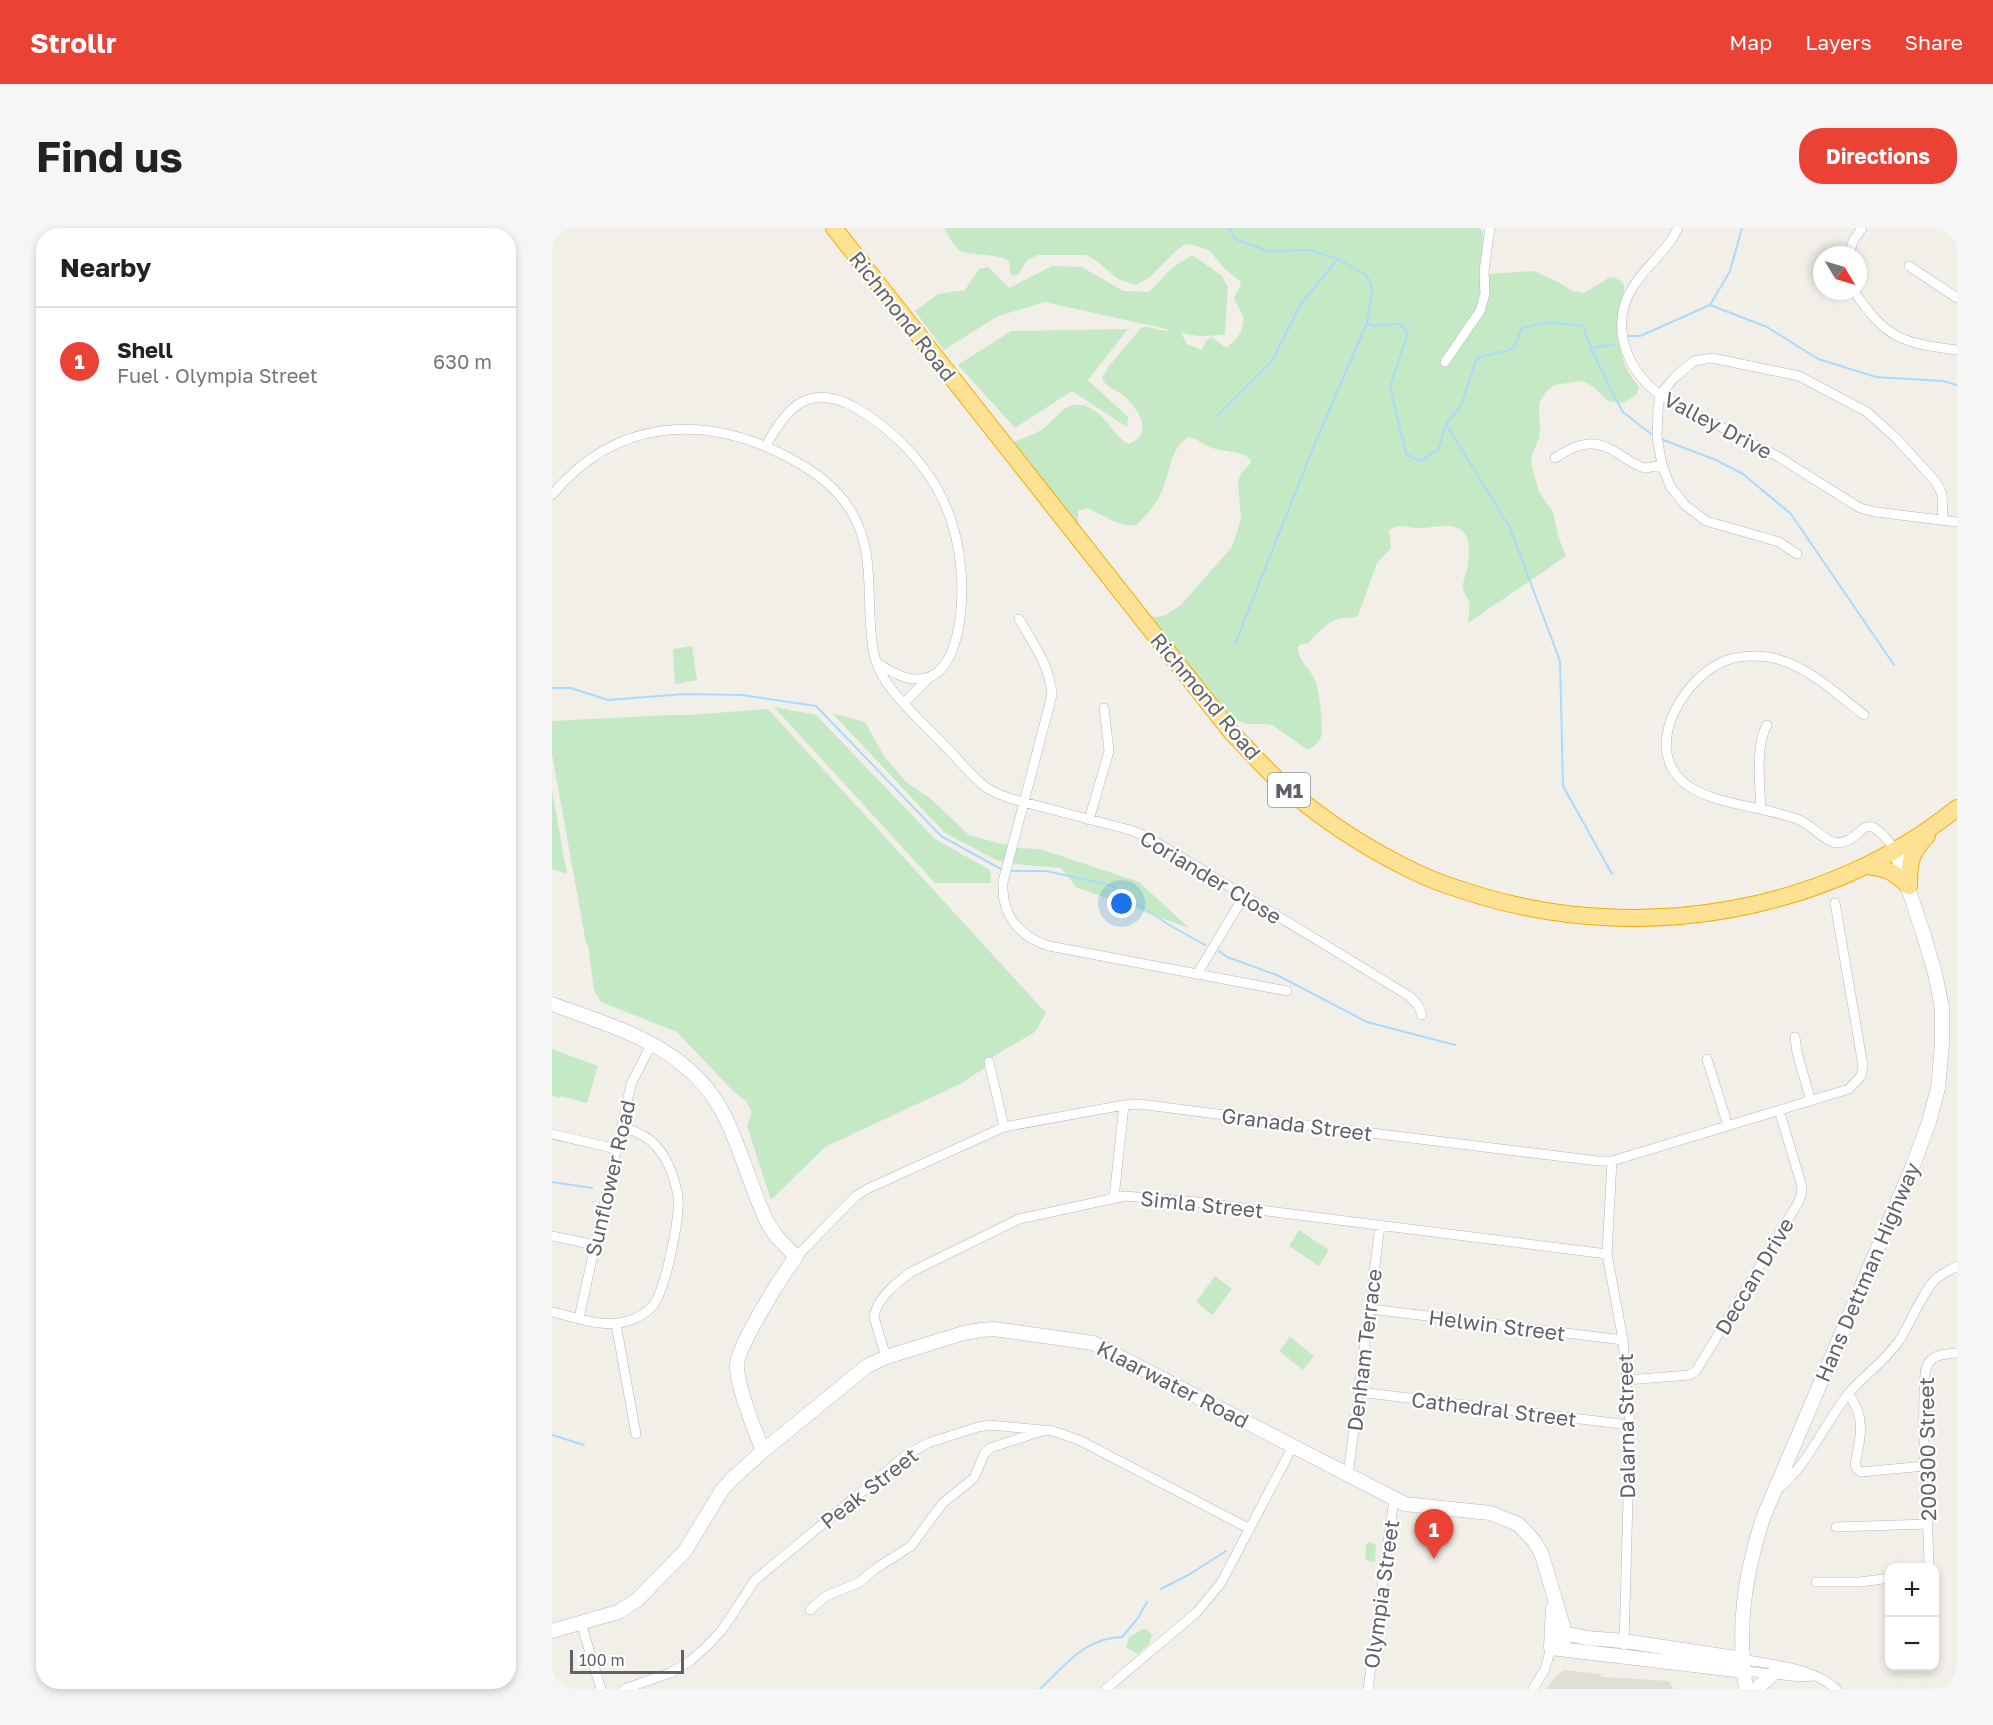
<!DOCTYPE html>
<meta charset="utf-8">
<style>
:root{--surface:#fff;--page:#f6f6f6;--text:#222;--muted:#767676;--line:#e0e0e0;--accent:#ea4335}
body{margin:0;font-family:"Golos Text",sans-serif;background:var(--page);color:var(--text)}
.controls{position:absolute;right:18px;bottom:18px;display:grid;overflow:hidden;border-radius:12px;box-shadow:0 3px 9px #0003}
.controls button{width:54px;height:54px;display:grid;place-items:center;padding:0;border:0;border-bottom:2px solid var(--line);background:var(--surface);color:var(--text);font:30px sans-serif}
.compass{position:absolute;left:1261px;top:18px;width:54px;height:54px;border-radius:50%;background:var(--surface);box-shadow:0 3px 9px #0003;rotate:128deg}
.scale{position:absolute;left:18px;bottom:15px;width:114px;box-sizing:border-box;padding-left:6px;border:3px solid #5f6368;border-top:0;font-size:16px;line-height:21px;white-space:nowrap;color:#5f6368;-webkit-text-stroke:4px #fff;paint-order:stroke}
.you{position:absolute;left:570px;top:676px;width:21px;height:21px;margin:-15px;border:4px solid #fff;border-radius:50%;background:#1a73e8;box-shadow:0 0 0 9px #1a73e833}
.badge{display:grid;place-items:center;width:39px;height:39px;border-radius:50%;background:var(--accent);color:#fff;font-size:20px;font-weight:700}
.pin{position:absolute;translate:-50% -50px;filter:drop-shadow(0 2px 3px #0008)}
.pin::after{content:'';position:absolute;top:32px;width:21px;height:18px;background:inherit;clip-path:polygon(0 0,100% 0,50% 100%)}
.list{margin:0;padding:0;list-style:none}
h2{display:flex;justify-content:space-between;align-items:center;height:78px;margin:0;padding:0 24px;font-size:26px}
h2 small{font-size:20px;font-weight:400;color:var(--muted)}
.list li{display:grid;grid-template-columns:39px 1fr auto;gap:18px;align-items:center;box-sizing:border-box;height:108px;padding:0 24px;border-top:2px solid var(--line)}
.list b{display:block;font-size:22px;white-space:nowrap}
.list p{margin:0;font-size:20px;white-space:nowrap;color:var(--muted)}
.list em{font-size:20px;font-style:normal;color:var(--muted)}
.map{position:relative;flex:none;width:1405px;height:1461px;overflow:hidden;border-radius:24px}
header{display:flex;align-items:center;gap:36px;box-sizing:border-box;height:84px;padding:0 30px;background:var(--accent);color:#fff}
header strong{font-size:28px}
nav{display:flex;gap:33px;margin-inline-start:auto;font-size:21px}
.intro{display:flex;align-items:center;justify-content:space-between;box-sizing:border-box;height:144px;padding:0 36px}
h1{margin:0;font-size:42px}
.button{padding:15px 27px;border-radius:24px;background:var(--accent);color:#fff;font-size:21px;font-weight:700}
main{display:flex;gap:36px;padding:0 36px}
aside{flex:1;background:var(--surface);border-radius:24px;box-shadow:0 3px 9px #0003}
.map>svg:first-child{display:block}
.education{fill:#e1ded6}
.green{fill:#c5e8c5}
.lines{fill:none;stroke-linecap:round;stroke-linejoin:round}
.stream{stroke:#aadaff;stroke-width:2}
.street-casing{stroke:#b5b8bc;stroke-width:10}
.secondary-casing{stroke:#b6babf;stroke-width:15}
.highway-casing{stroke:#f9ab00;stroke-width:18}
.street{stroke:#fff;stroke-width:9}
.secondary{stroke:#fff;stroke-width:14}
.highway{stroke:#fde293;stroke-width:16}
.labels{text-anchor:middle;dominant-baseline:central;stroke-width:4.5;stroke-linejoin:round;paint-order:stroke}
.shield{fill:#fff;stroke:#8f9295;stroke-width:1.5}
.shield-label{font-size:20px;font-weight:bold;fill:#5f6368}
.street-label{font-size:21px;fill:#5f6368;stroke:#fff}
</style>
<header>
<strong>Strollr</strong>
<nav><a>Map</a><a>Layers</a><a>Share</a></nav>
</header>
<div class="intro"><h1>Find us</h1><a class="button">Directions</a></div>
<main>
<aside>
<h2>Nearby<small></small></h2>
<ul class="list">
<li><span class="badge">1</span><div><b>Shell</b><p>Fuel · Olympia Street</p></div><em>630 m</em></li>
</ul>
</aside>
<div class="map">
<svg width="1405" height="1461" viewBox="0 0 1405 1461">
<rect width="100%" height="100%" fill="#f1efe8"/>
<path class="education" d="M1012 1442 1049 1446 1048 1448 1052 1449 1117 1453 1121 1461H994L1002 1450Z"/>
<path class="green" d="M392 0H928L931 5 929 36 934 46 982 43 1008 55 1020 63 1032 65 1058 49C1064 50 1072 52 1072 60 1072 72 1065 84 1065 98 1066 114 1070 135 1079 148 1082 153 1085 155 1087 160L1084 167 1071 175 1056 173 1040 158 1031 153 1002 157 994 164 988 173 987 181 988 200 987 210 979 230 980 238 987 264 1001 284 1006 308 1014 328 916 395C916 388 919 378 916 372 915 367 911 365 911 359 911 352 915 344 916 336 921 297 906 295 873 300 860 302 848 294 837 302L839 320 825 335 806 388C800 391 793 389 786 391 773 395 765 407 755 416H749L746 419C745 431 758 441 763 452 767 460 772 502 769 509 766 515 761 520 756 522L720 497 714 496H694L680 490 595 388 605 389 614 387 629 377 680 319 689 291 686 253 690 244 699 235 698 231C687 222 672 224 660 220 651 217 646 211 637 209 618 219 618 245 610 263 605 275 594 288 584 297 564 299 552 286 534 280L526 283V296L459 215C469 211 479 208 489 202 506 191 514 167 540 181 555 189 562 209 577 216 602 205 587 182 572 168 565 162 554 160 550 150L557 138 589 100C598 96 608 105 619 102L493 74 446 88 392 122 363 83 386 66 413 62 427 41 436 39 457 60 500 38 530 39 571 63 597 64 620 40 640 27 669 47 676 59 673 107 646 108 629 105 635 116 650 122 654 113 659 109C665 112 669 118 675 119 684 113 694 100 691 88 689 82 684 76 682 70L689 56 688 53 672 40 657 22 638 16 632 17 625 22 598 49 584 57 566 51 547 35 535 27H486L474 33 467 46 461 48 459 46C458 42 459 36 456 33 449 26 421 28 409 23 402 19 396 7 392 0Z
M576 101 536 152 576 189 575 199 520 163 463 200 406 137 459 103Z
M140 418 145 452 123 456 121 421Z
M222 479 264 487 383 611 438 642 439 655H383Z
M216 481 494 785 483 804 445 826 435 834 431 841 410 855 273 919 219 972 195 898 200 884 194 873 181 863 125 804 49 774 42 762 36 717 34 715 0 526V493L117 487H136Z
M280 485 313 494 332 528 354 554 379 571 417 607 465 620 488 621 587 654 637 700 524 659 509 640 473 637 444 632 393 605Z
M0 562 15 646 0 641Z
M0 821 46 838 35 875 9 868 8 870 0 868Z
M747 1002 777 1022 767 1038 737 1018Z
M663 1048 680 1061 660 1087 644 1074Z
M738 1109 762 1128 751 1142 727 1123Z
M818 1314 824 1317 823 1334 813 1332 814 1316Z
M591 1401 595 1402 600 1407 597 1416 586 1426 574 1419 577 1409Z"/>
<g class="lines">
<path class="stream" d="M677 0 683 11 716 23 757 22 786 31 814 47 818 54 820 63 815 95 822 98 848 96 856 105 838 159 854 226 868 233 886 222 894 196 909 178 925 130 961 121 970 100 999 94 1031 98 1039 120 1062 116
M1158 77 1215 99 1266 131 1324 149 1391 153 1405 157
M1076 108H1088L1158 77 1178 43 1190 0
M1039 120 1057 158 1071 184 1099 206
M664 189 720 133 750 74 786 31
M894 196 958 300 1008 433 1011 558 1060 646
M1109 211 1164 232 1191 246 1239 286 1342 437
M683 416 766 208 815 95
M0 460H19L56 472 133 466 190 467 264 478 389 608 449 641
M460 643H494L558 657 614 695 653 717
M667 723 675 729 725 747 815 794 903 817
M0 954 40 960
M0 1207 32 1217
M609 1361 638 1346 674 1323
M488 1461C514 1437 532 1410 570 1409L586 1390 595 1374"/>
<defs>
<path id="street" d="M1126 0C1116 22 1096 36 1083 56 1056 94 1073 141 1108 167L1225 228 1308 280 1324 284 1405 294
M1399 0 1405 4
M1297 27 1301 13 1310 0
M1357 38 1405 70
M1302 63C1334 111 1350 115 1405 122
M893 134 928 83 933 66 932 43 938 0
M214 218C235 178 258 154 304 180 340 201 373 234 391 272 401 293 407 318 409 342 412 372 409 450 367 451 352 452 338 443 325 435
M1003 230C1018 220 1037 210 1056 220 1067 225 1077 234 1089 239L1093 240 1110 237
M0 267C63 191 150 185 234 228 260 242 283 257 299 283 326 327 312 378 322 426 324 436 329 446 335 455 351 478 374 498 393 518 407 532 420 549 435 560 443 565 451 568 460 571L578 602 596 609 857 768 866 777 870 787
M1245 326 1227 314 1154 293 1133 277 1118 258 1110 237 1105 209 1106 183 1108 167 1122 150 1142 133 1160 130 1247 148 1315 184 1344 210 1384 254 1390 266 1391 293
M467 391C481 415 498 438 500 467L451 654C449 686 467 709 497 718L735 763
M352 475 377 450
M1312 487C1285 466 1258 440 1225 431 1211 427 1189 427 1175 432 1134 447 1091 515 1129 552 1154 577 1212 578 1245 591 1259 596 1268 610 1283 615 1316 615 1307 573 1344 623
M1209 581C1208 558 1203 517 1215 497
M537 592 557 523 552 480
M645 746 692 668
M1243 809 1245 825 1259 873
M1155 831 1176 898
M437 834 452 899
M0 906 64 921
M1060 933 1055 1026 1071 1112 1078 1197 1072 1417
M562 970 572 877
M0 1008 43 1017
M244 1029 304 968 315 961 452 899 572 877 587 876 657 885 1046 933H1060L1297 861 1309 848 1311 838 1283 675
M818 1081 1071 1112
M0 1084C23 1089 52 1101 76 1093 86 1090 96 1084 102 1076 114 1059 128 990 126 969 124 954 116 931 105 919 96 908 83 903 70 899
M27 1090 76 869 80 854 100 815
M64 1096 84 1206
M334 1129 322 1089C325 1070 344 1055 359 1044L467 991 573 968 644 974 1055 1026
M1075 1152 1137 1147 1144 1143 1246 975 1250 964 1249 955 1227 882
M807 1164 1078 1197
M1296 1166C1314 1187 1309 1211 1303 1236L1305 1241 1309 1244 1373 1238
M796 1247 828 998
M1225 1262C1256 1237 1271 1198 1296 1166 1312 1147 1332 1134 1347 1113 1357 1098 1373 1059 1385 1050 1391 1045 1398 1042 1405 1038
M1284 1299 1376 1296
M1377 1340C1376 1282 1370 1225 1372 1168 1373 1158 1371 1144 1376 1136 1381 1126 1395 1126 1405 1125
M1264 1354H1308L1338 1350
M258 1382 274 1368 308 1354 323 1341 359 1318 391 1275 422 1250 432 1226 438 1220 490 1203
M29 1395 49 1461
M1190 1431C1221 1437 1260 1439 1284 1461
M1192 1443 1249 1449 1262 1448
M72 1461 118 1445 137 1434 155 1418 170 1402 203 1352 353 1228 376 1215 426 1199 438 1197 501 1203 527 1212 698 1301
M554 1461 645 1384 669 1355 741 1218
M816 1461 842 1271
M981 1461 993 1441 999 1420"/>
<path id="secondary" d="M0 776C67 801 139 819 173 889 190 923 199 961 216 996L225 1009 244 1029C231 1046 184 1120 185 1138 185 1159 203 1203 211 1223
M1001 1380 999 1420 1192 1443
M0 1403 66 1384 85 1372 133 1323 170 1262 181 1250 211 1223 315 1138 334 1129 412 1105 429 1102 442 1101 541 1115 853 1276 938 1285 966 1296 983 1314 990 1327 1013 1405 1010 1421
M1006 1404 1035 1410 1072 1413 1190 1431
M1194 1461C1185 1398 1192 1350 1211 1290L1360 940 1377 894 1386 860 1390 817V780L1383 745 1372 708 1344 623
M1204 1461 1221 1446"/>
<path id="highway" d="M282 0 680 505C697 522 713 541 731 557 768 590 811 618 855 640 880 653 906 661 932 669 1091 715 1275 685 1405 580
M1314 638C1336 640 1341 644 1357 658
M1357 658C1357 635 1358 625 1375 608"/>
</defs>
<use href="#street" class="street-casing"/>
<use href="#secondary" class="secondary-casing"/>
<use href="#highway" class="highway-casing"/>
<use href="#street" class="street"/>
<use href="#secondary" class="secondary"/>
<use href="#highway" class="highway"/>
</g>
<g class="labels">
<rect class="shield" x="716" y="545" width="42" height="34" rx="4.5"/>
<g class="shield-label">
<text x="737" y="562">M1</text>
</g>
<g class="street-label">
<text transform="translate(351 88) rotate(52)">Richmond Road</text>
<text transform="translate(1166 197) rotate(28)">Valley Drive</text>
<text transform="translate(654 468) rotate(50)">Richmond Road</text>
<text transform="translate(659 649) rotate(31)">Coriander Close</text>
<text transform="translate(745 896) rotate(7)">Granada Street</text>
<text transform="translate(58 950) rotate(-77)">Sunflower Road</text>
<text transform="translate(650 976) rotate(6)">Simla Street</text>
<text transform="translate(1315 1044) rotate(-67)">Hans Dettman Highway</text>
<text transform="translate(1202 1048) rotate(-59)">Deccan Drive</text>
<text transform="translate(945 1097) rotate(7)">Helwin Street</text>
<text transform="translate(812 1122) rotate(-83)">Denham Terrace</text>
<text transform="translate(621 1156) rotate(27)">Klaarwater Road</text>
<text transform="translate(942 1181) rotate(7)">Cathedral Street</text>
<text transform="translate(1074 1198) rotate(-91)">Dalarna Street</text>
<text transform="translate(1375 1221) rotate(-91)">200300 Street</text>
<text transform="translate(317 1260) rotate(-38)">Peak Street</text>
<text transform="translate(829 1366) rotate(-82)">Olympia Street</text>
</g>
</g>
</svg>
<div class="controls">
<button>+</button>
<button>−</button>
</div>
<svg class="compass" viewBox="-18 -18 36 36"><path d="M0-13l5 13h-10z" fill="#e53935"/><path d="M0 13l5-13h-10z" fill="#767676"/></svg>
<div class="scale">100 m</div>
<div class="you"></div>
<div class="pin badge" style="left:882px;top:1331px">1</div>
</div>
</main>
